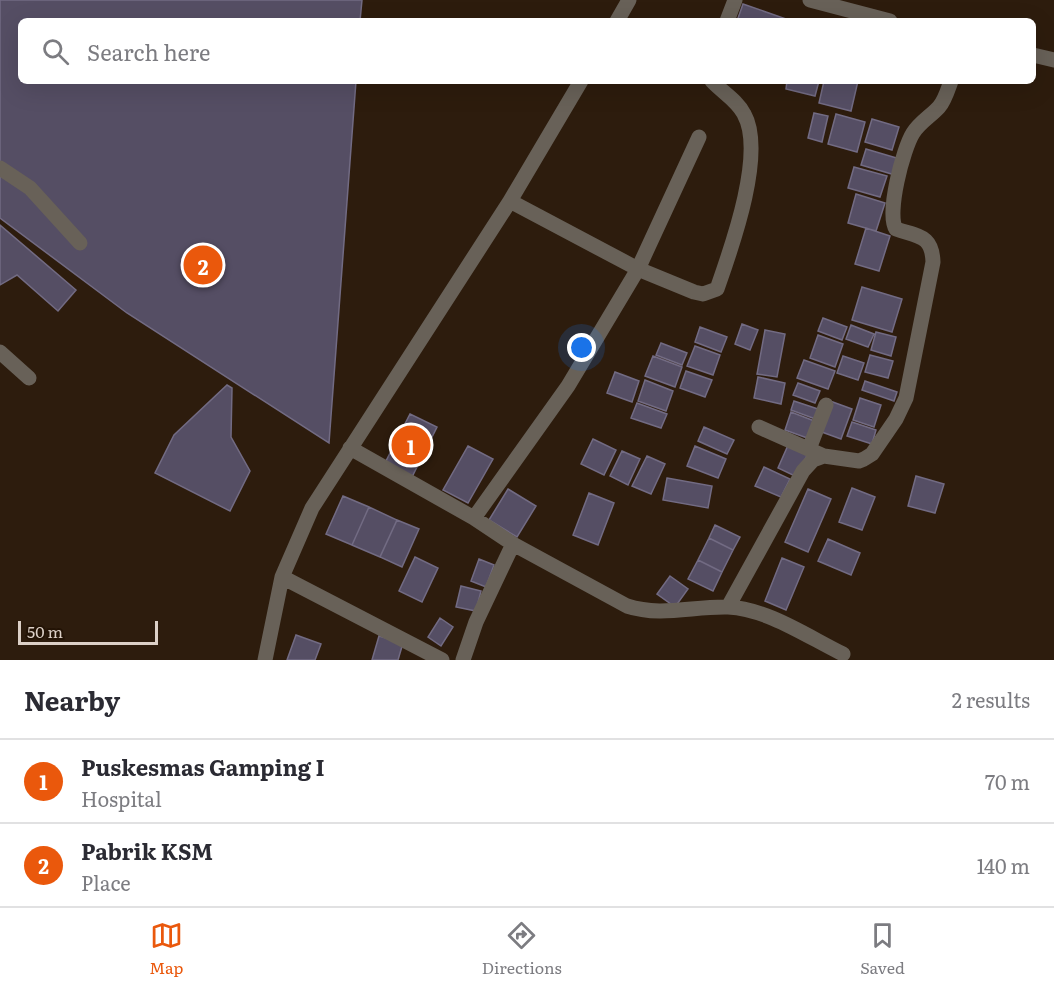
<!DOCTYPE html>
<style>
:root{--surface:#fff;--page:#f2f2f3;--text:#2b2b33;--muted:#7c7c81;--line:#e1e1e2;--accent:#ea580c}
body{margin:0;font-family:Literata,serif;background:var(--page);color:var(--text)}
.scale{position:absolute;left:18px;bottom:15px;width:140px;box-sizing:border-box;padding-left:6px;border:3px solid #dcd0c7;border-top:0;font-size:16px;line-height:21px;white-space:nowrap;color:#dcd0c7;-webkit-text-stroke:4px #231305;paint-order:stroke}
.you{position:absolute;left:582px;top:348px;width:21px;height:21px;margin:-15px;border:4px solid #fff;border-radius:50%;background:#1a73e8;box-shadow:0 0 0 9px #1a73e833}
.badge{display:grid;place-items:center;width:39px;height:39px;border-radius:50%;background:var(--accent);color:#fff;font-size:20px;font-weight:700}
.pin{position:absolute;translate:-50% -50%;border:3px solid #fff;box-shadow:0 2px 6px #0006}
.list{margin:0;padding:0;list-style:none}
h2{display:flex;justify-content:space-between;align-items:center;height:78px;margin:0;padding:0 24px;font-size:26px}
h2 small{font-size:20px;font-weight:400;color:var(--muted)}
.list li{display:grid;grid-template-columns:39px 1fr auto;gap:18px;align-items:center;box-sizing:border-box;height:84px;padding:0 24px;border-top:2px solid var(--line)}
.list b{display:block;font-size:22px;white-space:nowrap}
.list p{margin:0;font-size:20px;white-space:nowrap;color:var(--muted)}
.list em{font-size:20px;font-style:normal;color:var(--muted)}
.icon{flex:none;width:33px;height:33px;fill:none;stroke:currentColor;stroke-width:2;stroke-linecap:round;stroke-linejoin:round}
.map{position:relative;flex:none;width:1054px;height:660px;overflow:hidden}
.search{position:absolute;background:var(--surface);box-shadow:0 6px 24px #0002;left:18px;right:18px;top:18px;height:66px;display:flex;align-items:center;gap:15px;box-sizing:border-box;padding:0 21px;border-radius:9px;color:var(--muted);font-size:22px}
.sheet{height:246px;background:var(--surface)}
nav{display:flex;justify-content:space-around;align-items:center;box-sizing:border-box;height:84px;border-top:2px solid var(--line);background:var(--surface);font-size:16px;color:var(--muted)}
nav a{display:grid;justify-items:center;gap:3px}
nav .on{color:var(--accent)}
.map>svg:first-child{display:block}
.building{fill:#554e64;stroke:#726b83;stroke-width:1.5}
.lines{fill:none;stroke-linecap:round;stroke-linejoin:round}
.minor{stroke:#686158;stroke-width:15}
</style>
<div class="map">
<svg width="1054" height="660" viewBox="0 0 1054 660">
<rect width="100%" height="100%" fill="#2d1c0d"/>
<path class="building" d="M0 0H362L360 21H21V81H356L329 443 127 313 0 218Z
M743 4 789 20 788 21H737Z
M787 81H819L815 96 786 89Z
M824 81H858L851 111 819 103Z
M814 113 828 116 822 142 808 138Z
M836 114 865 122 857 152 828 144Z
M872 119 899 127 892 150 865 142Z
M866 149 900 159 895 175 861 165Z
M854 167 887 176 880 197 848 188Z
M856 194 885 203 876 231 848 223Z
M0 225 76 290 58 311 17 275 0 285Z
M866 228 890 236 879 271 855 264Z
M862 287 902 299 892 332 852 320Z
M823 318 847 327 842 340 818 331Z
M742 324 758 330 750 350 735 344Z
M851 325 874 334 868 347 846 339Z
M700 327 727 337 721 352 695 342Z
M765 330 785 334 777 377 757 374Z
M876 332 896 337 891 356 871 350Z
M818 335 843 344 835 367 810 358Z
M661 343 687 353 682 365 656 355Z
M695 346 720 355 713 375 687 366Z
M870 355 893 361 888 378 865 372Z
M653 356 682 367 675 387 645 376Z
M843 356 864 363 858 380 837 373Z
M804 360 835 371 828 389 797 378Z
M686 371 712 380 705 397 680 388Z
M615 372 639 381 632 402 607 393Z
M758 377 785 383 781 404 754 398Z
M645 380 673 391 666 411 638 401Z
M865 381 897 392 894 401 862 390Z
M798 383 820 391 815 403 793 395Z
M227 385 232 388 231 437 250 471 230 511 155 473 174 435Z
M860 398 881 405 874 427 853 420Z
M794 401 821 410 818 420 791 410Z
M830 401 852 409 841 439 819 431Z
M637 403 667 414 661 428 631 418Z
M791 412 817 422 810 439 785 430Z
M410 414 437 427 412 477 385 463Z
M852 422 876 430 872 444 847 436Z
M704 427 734 440 727 454 698 441Z
M593 439 616 450 604 475 581 464Z
M789 443 809 451 797 477 778 468Z
M468 446 493 459 468 503 443 490Z
M695 446 726 459 718 478 687 466Z
M622 451 640 459 628 485 610 476Z
M647 456 665 464 651 494 632 486Z
M764 467 790 479 781 497 755 486Z
M916 476 944 484 935 513 908 506Z
M667 478 712 486 708 508 663 500Z
M852 488 875 497 862 530 839 522Z
M508 489 536 506 517 537 489 520Z
M808 489 831 499 808 552 785 542Z
M589 493 614 503 598 545 573 535Z
M343 496 369 507 352 545 326 534Z
M369 507 397 520 380 557 352 545Z
M397 520 419 529 402 567 380 557Z
M715 525 740 537 733 550 709 538Z
M709 538 733 550 722 572 698 560Z
M828 539 860 553 851 575 818 561Z
M415 557 438 568 422 602 399 591Z
M782 558 804 567 786 610 765 601Z
M479 559 494 565 486 587 471 581Z
M698 560 722 572 713 591 688 579Z
M670 576 688 589 675 607 657 594Z
M461 586 481 591 476 611 456 607Z
M440 618 453 627 441 646 428 637Z
M296 635 321 644 315 660H287Z
M379 636 403 643 398 660H372Z"/>
<g class="lines">
<path class="minor" d="M810 0 890 21
M617 21 629 0
M727 21 735 0
M1033 55 1054 60
M0 168 30 188 80 243
M510 201 638 269 694 292 703 294 717 289C731 249 766 153 744 114 737 100 722 92 712 81
M0 352 29 378
M759 427 824 456
M350 448 474 518 513 544 476 622 463 660
M809 449 826 405
M474 518 568 386 638 269 699 137
M513 544 627 606C661 617 693 606 728 607 768 609 808 637 843 654
M282 577 442 660
M728 607 803 471 813 460 824 456 859 461 864 459 872 454 896 419 906 398 933 262C932 235 919 237 896 229 886 214 903 149 913 133 920 122 931 116 939 107 945 100 948 89 951 81
M265 660 282 577 312 508 510 201 581 81"/>
</g>
</svg>
<div class="scale">50 m</div>
<div class="you"></div>
<div class="pin badge" style="left:411px;top:445px">1</div>
<div class="pin badge" style="left:203px;top:265px">2</div>
<div class="search"><svg class="icon" aria-label="search" viewBox="0 0 24 24"><circle cx="10" cy="10" r="6"/><path d="M15 15l6 6"/></svg>Search here</div>
</div>
<section class="sheet">
<h2>Nearby<small>2 results</small></h2>
<ul class="list">
<li><span class="badge">1</span><div><b>Puskesmas Gamping I</b><p>Hospital</p></div><em>70 m</em></li>
<li><span class="badge">2</span><div><b>Pabrik KSM</b><p>Place</p></div><em>140 m</em></li>
</ul>
</section>
<nav>
<a class="on"><svg class="icon" aria-label="map" viewBox="0 0 24 24"><path d="M3 6l6-2 6 2 6-2v14l-6 2-6-2-6 2zM9 4v14M15 6v14"/></svg>Map</a>
<a><svg class="icon" aria-label="directions" viewBox="0 0 24 24"><path d="M12 3l9 9-9 9-9-9zM9 14v-3h6M13 9l2 2-2 2"/></svg>Directions</a>
<a><svg class="icon" aria-label="saved" viewBox="0 0 24 24"><path d="M7 4h10v16l-5-4-5 4z"/></svg>Saved</a>
</nav>
